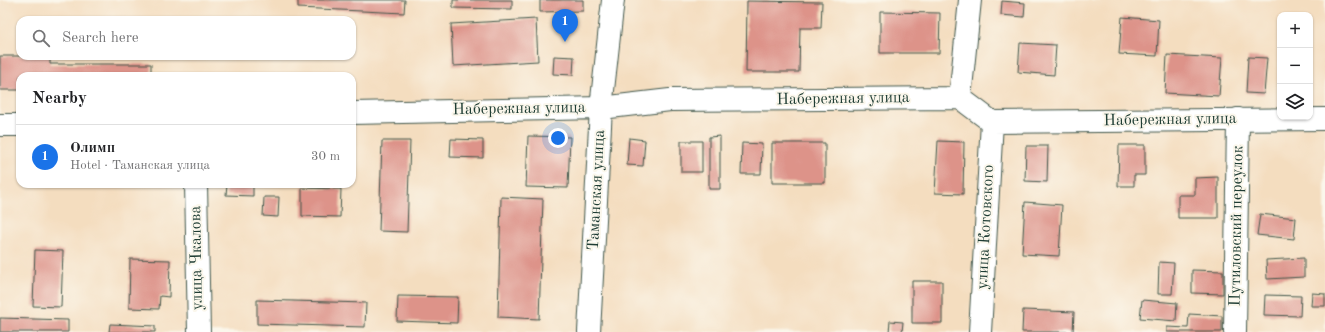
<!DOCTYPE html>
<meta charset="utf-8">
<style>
:root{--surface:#fff;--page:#f6f6f6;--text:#202124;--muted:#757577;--line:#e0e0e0;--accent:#1a73e8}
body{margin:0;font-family:"Old Standard TT",serif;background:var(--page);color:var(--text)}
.controls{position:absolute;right:12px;top:12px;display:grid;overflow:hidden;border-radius:8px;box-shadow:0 1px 3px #0004}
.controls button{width:36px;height:36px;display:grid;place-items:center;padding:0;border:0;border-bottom:1px solid var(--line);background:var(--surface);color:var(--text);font:20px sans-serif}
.you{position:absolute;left:558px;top:138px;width:14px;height:14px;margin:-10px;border:3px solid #fff;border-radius:50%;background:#1a73e8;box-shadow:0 0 0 6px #1a73e833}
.badge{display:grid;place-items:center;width:26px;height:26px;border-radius:50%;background:var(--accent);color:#fff;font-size:13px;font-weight:700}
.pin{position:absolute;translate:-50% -33px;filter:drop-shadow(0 1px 2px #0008)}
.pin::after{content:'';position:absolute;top:21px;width:14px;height:12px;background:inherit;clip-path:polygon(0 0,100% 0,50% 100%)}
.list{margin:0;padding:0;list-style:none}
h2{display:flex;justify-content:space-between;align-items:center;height:52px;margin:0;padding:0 16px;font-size:17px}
h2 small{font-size:13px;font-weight:400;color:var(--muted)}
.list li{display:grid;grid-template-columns:26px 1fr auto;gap:12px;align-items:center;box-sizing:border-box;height:64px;padding:0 16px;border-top:1px solid var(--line)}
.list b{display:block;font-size:15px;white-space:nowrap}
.list p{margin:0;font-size:13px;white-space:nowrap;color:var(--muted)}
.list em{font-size:13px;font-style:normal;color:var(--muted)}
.icon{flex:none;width:22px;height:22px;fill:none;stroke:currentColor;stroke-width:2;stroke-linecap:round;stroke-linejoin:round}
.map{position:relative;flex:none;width:1325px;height:332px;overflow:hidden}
.search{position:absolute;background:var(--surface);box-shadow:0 1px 3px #0004;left:16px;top:16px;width:340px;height:44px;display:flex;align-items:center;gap:10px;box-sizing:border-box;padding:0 14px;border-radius:12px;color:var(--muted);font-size:15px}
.panel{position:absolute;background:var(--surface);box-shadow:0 1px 3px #0004;left:16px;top:72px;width:340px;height:116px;border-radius:12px}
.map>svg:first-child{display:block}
.building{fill:#dd9389}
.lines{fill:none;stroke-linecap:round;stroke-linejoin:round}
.street-casing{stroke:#3f5549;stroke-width:24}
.secondary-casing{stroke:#3f5549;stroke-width:24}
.street{stroke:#fff;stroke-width:22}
.secondary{stroke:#fff;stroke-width:22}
.labels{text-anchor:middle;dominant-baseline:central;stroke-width:4;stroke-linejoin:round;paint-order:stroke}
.street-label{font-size:16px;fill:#1f3d34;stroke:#fbf7ec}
</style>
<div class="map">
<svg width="1325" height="332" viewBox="0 0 1325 332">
<rect width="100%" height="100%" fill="#fbf7ec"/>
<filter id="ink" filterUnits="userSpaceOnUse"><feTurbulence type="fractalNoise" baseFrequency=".025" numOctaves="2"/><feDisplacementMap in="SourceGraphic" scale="8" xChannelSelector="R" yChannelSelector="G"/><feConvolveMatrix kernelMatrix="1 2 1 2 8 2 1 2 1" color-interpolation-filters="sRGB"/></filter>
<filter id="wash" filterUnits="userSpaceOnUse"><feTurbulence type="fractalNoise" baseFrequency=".012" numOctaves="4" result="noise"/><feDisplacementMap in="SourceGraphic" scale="16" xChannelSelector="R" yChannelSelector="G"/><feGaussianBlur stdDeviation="0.9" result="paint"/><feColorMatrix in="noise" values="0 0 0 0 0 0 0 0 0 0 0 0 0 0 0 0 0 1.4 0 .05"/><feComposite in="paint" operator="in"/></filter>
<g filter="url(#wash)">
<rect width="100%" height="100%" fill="#f4ddbf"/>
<g id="blocks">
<path class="building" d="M298 0H405L404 13 298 8Z
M453 0H512V9L453 8Z
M540 0H583V11L540 12Z
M747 1 822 2 821 28H800L799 72H746Z
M1002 1 1025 3 1024 17 1001 15Z
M880 12 940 13 939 53H880Z
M1122 17 1159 20 1157 56 1119 54Z
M536 19 538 61 453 66 451 24Z
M1020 43 1056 45 1054 75 1018 72Z
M1167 55 1222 58 1219 96 1165 93Z
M0 56H50V64H151V76H20V90H0Z
M554 56 574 57 573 75 553 74Z
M1248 57 1267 58 1264 94 1246 93Z
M528 136 570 137 568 188 526 187Z
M720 136V189H709V137Z
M629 138 645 140 643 166 627 165Z
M451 139 483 140V158L450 157Z
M382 141H410L407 232 379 231Z
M681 141H702V172H681Z
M938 141 964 142 963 194 935 193Z
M742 143 762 144 761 174H741Z
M772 143H825V183H772Z
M1119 145H1145V175H1134V186H1118Z
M1026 146H1048L1047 182 1025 181Z
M1218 177V218H1178V195H1195V178Z
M227 184H253V196L226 195Z
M302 188 341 189 340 217 302 216Z
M264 197H279L278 217 263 216Z
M501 197 543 199 539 319 498 317Z
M1025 202 1062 205 1059 256 1022 254Z
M1260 214 1296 218 1294 239 1257 235Z
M35 250 63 251 61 307 33 306Z
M1304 258V277L1267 279 1266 260Z
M130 259 170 260 169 297 160 296 159 309 129 308Z
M1159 262 1174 263 1172 294H1158Z
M1192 270 1223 271V294L1192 293Z
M912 281H942V323H912Z
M1312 293 1325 294V306H1311Z
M1265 295 1301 296 1300 316 1264 315Z
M398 296 458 297 457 323 397 321Z
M257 300 366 303 365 327 257 324Z
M1142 300 1177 303 1176 321 1140 318Z
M1023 310 1074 312 1073 332H1022Z
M1189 314 1222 316V332H1167V327L1188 328Z
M0 318 68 320V332H0Z
M890 321 903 322 902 332H889Z
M110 324 155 326V332H109Z"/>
</g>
</g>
<g filter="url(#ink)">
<use href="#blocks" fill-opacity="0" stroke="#3f5549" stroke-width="1"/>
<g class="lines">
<defs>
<path id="street" d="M960 98 970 0
M601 108 670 100 960 98 992 122 1325 119
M196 184 199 332
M980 332 992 122
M1235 332 1238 119"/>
<path id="secondary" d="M352 113 601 108
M0 125H20
M589 332 601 108 613 0"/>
</defs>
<use href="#street" class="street-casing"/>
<use href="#secondary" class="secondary-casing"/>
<use href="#street" class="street"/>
<use href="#secondary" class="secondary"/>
</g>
</g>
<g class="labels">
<g class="street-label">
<text transform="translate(843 99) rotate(-1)">Набережная улица</text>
<text transform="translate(519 109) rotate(-1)">Набережная улица</text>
<text transform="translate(1170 120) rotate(-1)">Набережная улица</text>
<text transform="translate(597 190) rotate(-87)">Таманская улица</text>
<text transform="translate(1237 226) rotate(-89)">Путиловский переулок</text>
<text transform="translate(986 227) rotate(-87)">улица Котовского</text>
<text transform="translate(197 258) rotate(-91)">улица Чкалова</text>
</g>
</g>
</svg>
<div class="controls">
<button>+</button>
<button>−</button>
<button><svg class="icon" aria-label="layers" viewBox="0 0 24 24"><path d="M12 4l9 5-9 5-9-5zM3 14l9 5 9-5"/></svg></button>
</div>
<div class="you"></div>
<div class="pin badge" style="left:565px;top:42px">1</div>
<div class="search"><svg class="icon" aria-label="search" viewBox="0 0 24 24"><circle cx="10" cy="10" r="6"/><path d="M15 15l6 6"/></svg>Search here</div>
<section class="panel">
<h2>Nearby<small></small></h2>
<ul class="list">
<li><span class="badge">1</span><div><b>Олимп</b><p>Hotel · Таманская улица</p></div><em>30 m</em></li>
</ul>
</section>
</div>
